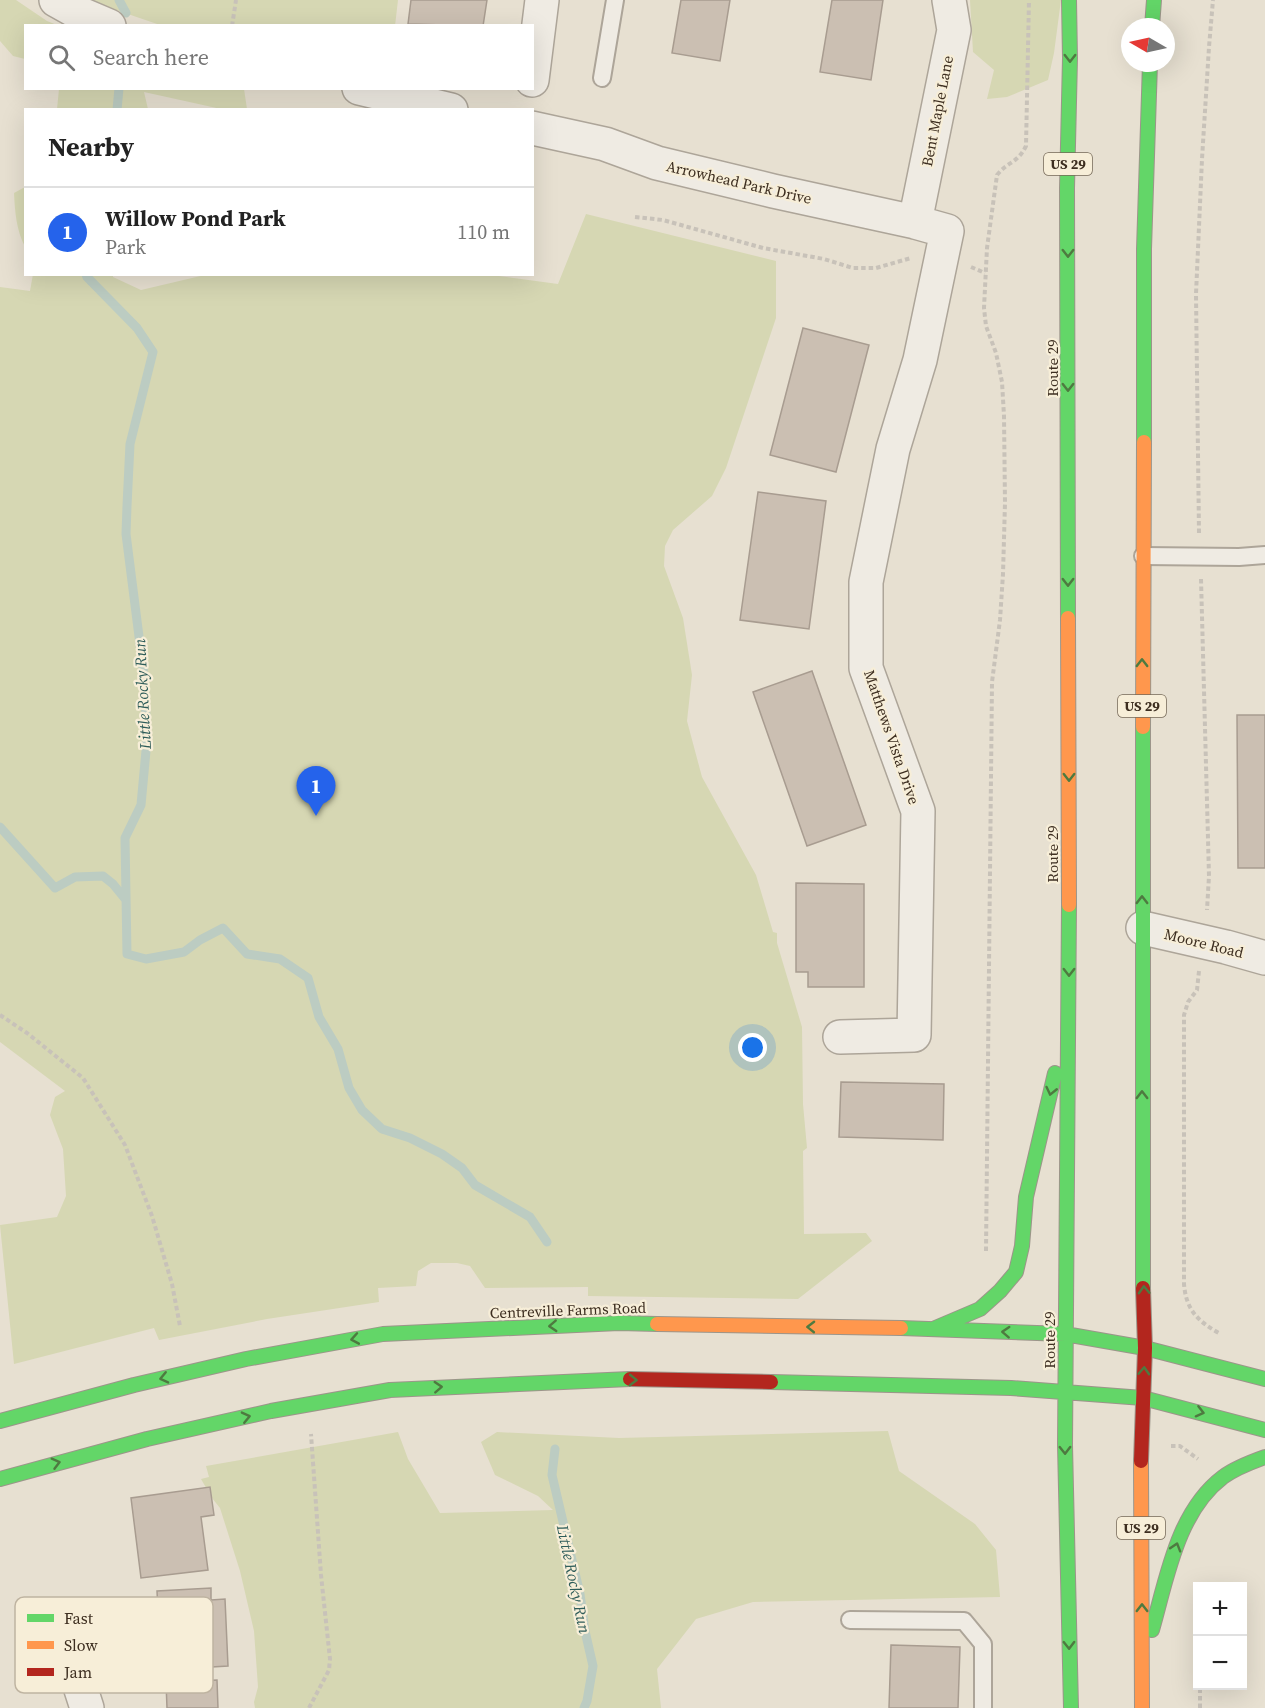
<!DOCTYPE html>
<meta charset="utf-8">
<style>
:root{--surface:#fff;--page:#f2f2f2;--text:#222;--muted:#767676;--line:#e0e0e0;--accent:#2563eb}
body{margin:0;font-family:"Source Serif 4",serif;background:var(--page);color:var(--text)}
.controls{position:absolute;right:18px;bottom:18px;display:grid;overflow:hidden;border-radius:0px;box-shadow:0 6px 24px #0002}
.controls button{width:54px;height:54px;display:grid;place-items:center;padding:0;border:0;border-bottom:2px solid var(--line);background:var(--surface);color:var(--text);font:30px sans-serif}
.compass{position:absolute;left:1121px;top:18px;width:54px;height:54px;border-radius:50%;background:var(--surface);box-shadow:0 6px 24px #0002;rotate:279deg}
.you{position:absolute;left:753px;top:1048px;width:21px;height:21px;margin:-15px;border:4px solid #fff;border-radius:50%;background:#1a73e8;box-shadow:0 0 0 9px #1a73e833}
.badge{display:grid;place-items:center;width:39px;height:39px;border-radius:50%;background:var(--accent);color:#fff;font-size:20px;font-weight:700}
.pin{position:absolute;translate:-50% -50px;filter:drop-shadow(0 2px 3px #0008)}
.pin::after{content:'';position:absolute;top:32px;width:21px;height:18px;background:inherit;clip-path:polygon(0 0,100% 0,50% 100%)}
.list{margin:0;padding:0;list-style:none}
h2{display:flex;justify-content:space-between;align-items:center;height:78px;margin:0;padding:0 24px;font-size:26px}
h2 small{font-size:20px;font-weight:400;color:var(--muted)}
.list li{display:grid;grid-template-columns:39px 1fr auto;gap:18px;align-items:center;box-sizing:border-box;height:90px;padding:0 24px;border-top:2px solid var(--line)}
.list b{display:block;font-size:22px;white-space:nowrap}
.list p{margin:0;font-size:20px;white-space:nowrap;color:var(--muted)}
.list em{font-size:20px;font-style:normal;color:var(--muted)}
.icon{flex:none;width:33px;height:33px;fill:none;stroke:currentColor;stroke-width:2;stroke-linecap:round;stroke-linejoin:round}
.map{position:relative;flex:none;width:1265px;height:1708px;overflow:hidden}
.search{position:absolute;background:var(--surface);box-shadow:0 6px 24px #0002;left:24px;top:24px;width:510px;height:66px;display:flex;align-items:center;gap:15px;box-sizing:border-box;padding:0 21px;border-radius:0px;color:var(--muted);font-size:22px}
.panel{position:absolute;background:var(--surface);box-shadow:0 6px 24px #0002;left:24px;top:108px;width:510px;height:168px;border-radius:0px}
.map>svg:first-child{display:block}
.green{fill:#d6d7b3}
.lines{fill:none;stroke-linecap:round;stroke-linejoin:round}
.stream{stroke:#bcccc2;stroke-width:9}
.building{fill:#cbbfb2;stroke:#a89c90;stroke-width:1.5}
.lane-casing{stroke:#ada599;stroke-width:20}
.street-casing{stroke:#ada599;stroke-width:36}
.fast-casing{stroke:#9c958a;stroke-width:16}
.slow-casing{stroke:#9c958a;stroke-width:16}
.jam-casing{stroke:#9c958a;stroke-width:16}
.path{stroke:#c8c2b9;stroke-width:4;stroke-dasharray:4.5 3;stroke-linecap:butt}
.lane{stroke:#efebe3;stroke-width:16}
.street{stroke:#efebe3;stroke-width:33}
.fast{stroke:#63d668;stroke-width:14}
.slow{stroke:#ff974d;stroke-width:14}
.jam{stroke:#b3261e;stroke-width:14}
.oneway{stroke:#4e7a40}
.labels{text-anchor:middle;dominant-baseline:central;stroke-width:4.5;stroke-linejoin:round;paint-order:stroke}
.shield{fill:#f7eed8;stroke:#756857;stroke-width:1.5}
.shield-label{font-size:14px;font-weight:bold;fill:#3d2e20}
.street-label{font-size:15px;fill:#3d2e20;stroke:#f7eed8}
.water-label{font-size:16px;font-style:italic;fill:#2f5d5a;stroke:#f7eed8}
.key{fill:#f7eed8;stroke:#bfb4a1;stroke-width:1.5}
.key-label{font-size:16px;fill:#3d2e20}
</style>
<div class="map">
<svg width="1265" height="1708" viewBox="0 0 1265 1708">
<rect width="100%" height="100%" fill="#e7e0d1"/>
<path class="green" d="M0 0H16L47 21 57 25 26 26 25 59 13 56 0 41Z
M87 0H398L395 26 160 25Z
M970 0H1061L1054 53 1048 80 1007 97 987 99 994 70 973 52Z
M59 89H244L247 109H221L144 92 148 109H57Z
M25 187V247C16 229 15 212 14 193Z
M586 214 776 261V318L726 468 712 496 673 530 665 546 664 566 683 618 692 675 687 721 702 777 756 875 773 932 777 933V943L802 1027 803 1104 807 1148 803 1151 804 1234 866 1233 872 1241 798 1299 588 1296V1287L485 1288 470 1266 457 1263H431L418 1271 416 1286 378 1288 379 1302 267 1319 159 1340 154 1328 14 1364 0 1225 57 1217 66 1196 63 1149 50 1115 55 1097 65 1091 0 1042V287L30 291 33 274 113 275V277L141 290 209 274H484L558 284Z
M888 1431 899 1471 975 1524 996 1550 1000 1597 753 1602 696 1619 657 1669 661 1708H255L254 1702 258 1687 254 1631 240 1571 220 1508 212 1498 201 1479 209 1477 206 1466 398 1432 408 1459 440 1513 553 1510 538 1496 495 1475 481 1442 497 1432 619 1438Z"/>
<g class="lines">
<path class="stream" d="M119 0 126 13
M117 110 119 88
M86 274 87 277 137 328 153 352 130 444 127 506 126 534 144 676 147 740 141 805 125 838 127 954 146 959 184 952 200 940 223 928 247 954 280 959 308 978 319 1017 338 1049 349 1088 362 1110 382 1129 410 1138 442 1154 462 1168 475 1185 530 1217 547 1242
M0 827 55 888 75 877 103 876 113 884 126 900
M555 1449 552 1475 580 1594 585 1631 593 1666 587 1701 584 1708"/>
</g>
<path class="building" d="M411 0H487L483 26 408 24Z
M681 0H730L720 61 672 53Z
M832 0H883L871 80 820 72Z
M803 328 869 345 836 472 770 455Z
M758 492 826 501 809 629 740 620Z
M812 671 866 825 807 846 753 692Z
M1237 715H1265V868H1238Z
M796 883 864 884V987H808V972H796Z
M841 1082 944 1084 943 1140 839 1137Z
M210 1487 214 1515 201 1517 208 1570 141 1578 131 1498Z
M211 1588V1600L225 1599 228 1666 161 1670 157 1591Z
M891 1645 960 1647 958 1708H889Z
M217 1680 218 1708H167L166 1682Z"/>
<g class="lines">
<defs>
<path id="lane" d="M602 78 615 0
M1143 556 1239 557 1265 555
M850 1620 964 1621 983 1644V1708"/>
<path id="street" d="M56 0 81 14 109 26
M532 80 542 0
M359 88 451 110
M532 128 605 144 657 163 773 191 915 222 947 231 920 360 893 449 866 582V668L918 811 914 1035 840 1037
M915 222 954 30 949 0
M1143 928 1226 947 1265 958
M43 1631 76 1674 87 1708"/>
<path id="fast" d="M1152 27 1154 0
M1144 442V249L1150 63
M1068 618 1067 188 1070 58 1069 0
M1143 727V1288
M1069 905 1065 1445 1071 1708
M901 1328 1065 1334 1145 1348 1265 1379
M933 1329 980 1309 1000 1291 1016 1272 1022 1246 1026 1197 1055 1073
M771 1382 1011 1388 1143 1398 1265 1430
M0 1421 134 1385 246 1359 383 1334 619 1323 657 1324
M0 1479 147 1439 271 1411 390 1390 630 1379
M1152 1630C1167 1578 1177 1512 1223 1477 1235 1468 1251 1462 1265 1457"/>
<path id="slow" d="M1068 618 1069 905
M1143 727 1144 442
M657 1324 901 1328
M1141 1461 1142 1708"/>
<path id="jam" d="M630 1379 771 1382
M1141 1461 1145 1348 1143 1288"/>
</defs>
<use href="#lane" class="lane-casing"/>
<use href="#street" class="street-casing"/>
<use href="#fast" class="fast-casing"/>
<use href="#slow" class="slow-casing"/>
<use href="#jam" class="jam-casing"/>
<path class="path" d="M232 26 236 0
M635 217 663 220 763 248 824 259 853 268H876L911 258
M971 267 985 273
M1199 533 1196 294 1202 159 1209 47 1213 0
M1201 579 1209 876 1207 910
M1199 971 1197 990 1188 1002 1184 1015V1284C1186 1309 1197 1321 1219 1333
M0 1015 27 1033 83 1078 125 1145 152 1216 172 1284 180 1326
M986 1251 992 682 1000 620 1003 574 1005 503 1004 416 1002 382 996 353 986 326 984 308 987 248 997 175C1008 161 1017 164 1026 146L1029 0
M1171 1446H1180L1198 1459
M309 1708 329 1670 330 1659 321 1575 311 1434
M1200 1708V1686"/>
<use href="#lane" class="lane"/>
<use href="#street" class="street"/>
<use href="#fast" class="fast"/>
<use href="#slow" class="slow"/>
<use href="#jam" class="jam"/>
</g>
<defs><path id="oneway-chevron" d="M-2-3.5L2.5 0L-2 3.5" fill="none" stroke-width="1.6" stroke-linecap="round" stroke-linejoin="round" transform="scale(1.5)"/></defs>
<g class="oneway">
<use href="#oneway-chevron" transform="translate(1070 58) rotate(90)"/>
<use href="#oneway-chevron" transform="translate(1068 253) rotate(90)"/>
<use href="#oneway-chevron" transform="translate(1068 387) rotate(90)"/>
<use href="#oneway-chevron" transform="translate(1068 582) rotate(90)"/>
<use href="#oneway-chevron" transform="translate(1142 663) rotate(-90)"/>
<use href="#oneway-chevron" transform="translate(1069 777) rotate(90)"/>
<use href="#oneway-chevron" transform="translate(1142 900) rotate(-90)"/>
<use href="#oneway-chevron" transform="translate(1069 972) rotate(90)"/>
<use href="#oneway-chevron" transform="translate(1051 1091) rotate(103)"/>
<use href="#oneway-chevron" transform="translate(1142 1095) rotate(-90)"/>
<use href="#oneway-chevron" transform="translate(1144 1290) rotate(-92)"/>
<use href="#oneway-chevron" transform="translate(553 1326) rotate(177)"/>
<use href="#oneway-chevron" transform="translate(811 1327) rotate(-179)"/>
<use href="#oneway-chevron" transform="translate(1006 1332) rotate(-177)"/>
<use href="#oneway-chevron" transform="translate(355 1339) rotate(170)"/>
<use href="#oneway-chevron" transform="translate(1144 1371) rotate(-87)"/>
<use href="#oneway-chevron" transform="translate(164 1378) rotate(167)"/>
<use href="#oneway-chevron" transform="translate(633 1380) rotate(1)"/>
<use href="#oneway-chevron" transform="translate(438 1387) rotate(-3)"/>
<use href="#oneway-chevron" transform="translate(1200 1412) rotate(14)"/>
<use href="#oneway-chevron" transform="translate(246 1417) rotate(-13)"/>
<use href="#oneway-chevron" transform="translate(1065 1450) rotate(89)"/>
<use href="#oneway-chevron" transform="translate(56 1463) rotate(-15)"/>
<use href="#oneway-chevron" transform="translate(1176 1547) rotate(-73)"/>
<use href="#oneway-chevron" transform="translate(1142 1608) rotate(-90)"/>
<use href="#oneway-chevron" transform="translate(1069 1645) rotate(89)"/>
</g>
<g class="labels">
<g class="shield">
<rect x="1044" y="153" width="48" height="22" rx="4.5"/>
<rect x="1118" y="695" width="48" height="22" rx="4.5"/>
<rect x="1117" y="1517" width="48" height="22" rx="4.5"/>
</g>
<g class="shield-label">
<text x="1068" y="164">US 29</text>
<text x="1142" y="706">US 29</text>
<text x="1141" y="1528">US 29</text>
</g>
<g class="street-label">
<text transform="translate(937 111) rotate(-79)">Bent Maple Lane</text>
<text transform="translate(739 182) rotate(13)">Arrowhead Park Drive</text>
<text transform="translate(1052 368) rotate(-90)">Route 29</text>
<text transform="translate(892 737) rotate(71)">Matthews Vista Drive</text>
<text transform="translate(1052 854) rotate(-90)">Route 29</text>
<text transform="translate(1204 943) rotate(14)">Moore Road</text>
<text transform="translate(568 1310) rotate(-2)">Centreville Farms Road</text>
<text transform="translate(1049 1340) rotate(-90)">Route 29</text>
</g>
<g class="water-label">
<text transform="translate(142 694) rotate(-93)">Little Rocky Run</text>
<text transform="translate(574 1579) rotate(78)">Little Rocky Run</text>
</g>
</g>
<rect x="15" y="1597" width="198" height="96" rx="9" class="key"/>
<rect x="27" y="1614" width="27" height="8" fill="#63d668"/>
<rect x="27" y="1641" width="27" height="8" fill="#ff974d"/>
<rect x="27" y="1668" width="27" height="8" fill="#b3261e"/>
<g class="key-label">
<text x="64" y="1624">Fast</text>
<text x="64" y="1651">Slow</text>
<text x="64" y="1678">Jam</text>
</g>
</svg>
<div class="controls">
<button>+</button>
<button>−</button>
</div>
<svg class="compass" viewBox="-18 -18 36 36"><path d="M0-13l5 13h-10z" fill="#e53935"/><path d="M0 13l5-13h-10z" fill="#767676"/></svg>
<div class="you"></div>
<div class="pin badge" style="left:316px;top:816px">1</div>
<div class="search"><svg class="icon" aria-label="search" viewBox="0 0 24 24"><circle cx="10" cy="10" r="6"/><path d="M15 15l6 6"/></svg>Search here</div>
<section class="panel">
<h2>Nearby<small></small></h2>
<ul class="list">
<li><span class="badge">1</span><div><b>Willow Pond Park</b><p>Park</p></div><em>110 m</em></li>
</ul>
</section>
</div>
